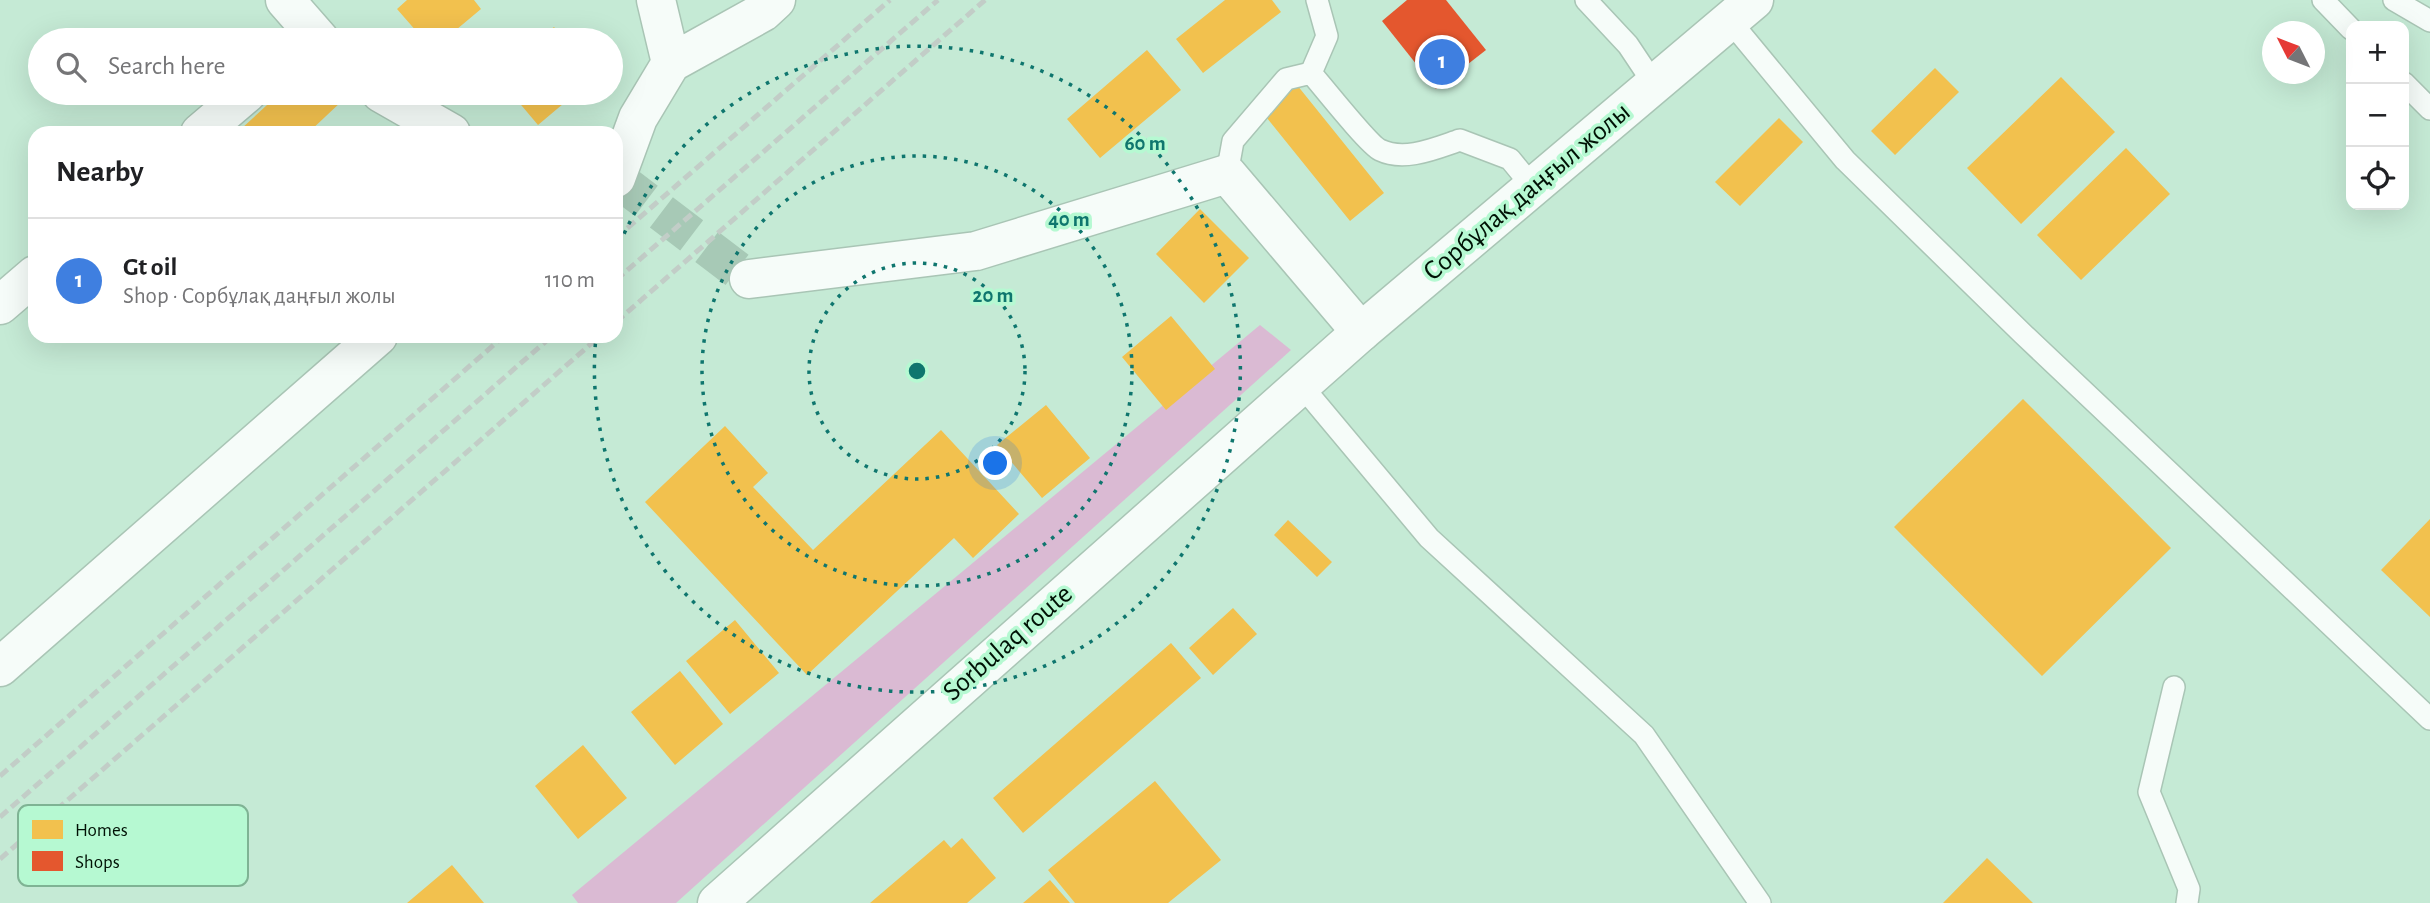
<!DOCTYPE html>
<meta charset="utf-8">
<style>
:root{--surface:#fff;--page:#f6f6f6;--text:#202124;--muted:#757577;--line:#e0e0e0;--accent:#7c3aed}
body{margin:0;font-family:"Alegreya Sans",sans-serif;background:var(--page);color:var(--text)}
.controls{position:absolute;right:21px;top:21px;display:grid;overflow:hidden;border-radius:14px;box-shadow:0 7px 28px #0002}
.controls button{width:63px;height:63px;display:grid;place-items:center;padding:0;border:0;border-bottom:2px solid var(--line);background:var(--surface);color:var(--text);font:35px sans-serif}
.compass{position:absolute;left:2262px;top:21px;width:63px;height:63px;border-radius:50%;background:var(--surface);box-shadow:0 7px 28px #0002;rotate:312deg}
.you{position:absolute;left:996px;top:464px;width:24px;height:24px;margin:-18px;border:5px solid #fff;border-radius:50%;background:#1a73e8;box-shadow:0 0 0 10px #1a73e833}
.badge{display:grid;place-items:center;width:46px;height:46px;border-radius:50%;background:var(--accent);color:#fff;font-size:23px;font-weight:700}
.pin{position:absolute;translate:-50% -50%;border:4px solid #fff;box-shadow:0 2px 7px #0006}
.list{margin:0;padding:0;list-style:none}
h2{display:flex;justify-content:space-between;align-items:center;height:91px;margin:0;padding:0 28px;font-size:30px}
h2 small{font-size:23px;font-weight:400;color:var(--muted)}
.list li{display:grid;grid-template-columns:46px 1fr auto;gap:21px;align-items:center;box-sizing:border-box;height:126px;padding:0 28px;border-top:2px solid var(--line)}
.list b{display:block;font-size:26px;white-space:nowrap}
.list p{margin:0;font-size:23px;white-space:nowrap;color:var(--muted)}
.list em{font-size:23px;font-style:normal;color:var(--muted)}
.icon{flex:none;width:38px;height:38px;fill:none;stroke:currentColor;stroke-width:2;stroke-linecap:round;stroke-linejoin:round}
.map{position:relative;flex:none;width:2430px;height:903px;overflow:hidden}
.search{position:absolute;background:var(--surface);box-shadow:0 7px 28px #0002;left:28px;top:28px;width:595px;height:77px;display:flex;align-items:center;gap:18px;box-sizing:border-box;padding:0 24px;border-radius:38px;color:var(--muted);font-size:26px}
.panel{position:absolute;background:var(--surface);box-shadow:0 7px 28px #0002;left:28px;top:126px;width:595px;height:217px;border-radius:21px}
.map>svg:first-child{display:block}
.forest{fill:#dabad3}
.homes{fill:#f2c14e}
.shops{fill:#e4572e}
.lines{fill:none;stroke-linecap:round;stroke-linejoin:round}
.street-tunnel{stroke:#a7c9b6;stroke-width:38;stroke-dasharray:38 19;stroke-linecap:butt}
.lane-casing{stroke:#a9c5b5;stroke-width:24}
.street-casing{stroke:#a9c5b5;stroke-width:41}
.primary-casing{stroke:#a9c5b5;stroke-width:41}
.lane{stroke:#f6fcf9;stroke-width:21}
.street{stroke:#f6fcf9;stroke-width:38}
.primary{stroke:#f6fcf9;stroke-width:38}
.rail{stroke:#c2cdc7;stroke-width:5;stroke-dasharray:10 5;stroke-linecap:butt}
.ring{fill:none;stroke:#0f766e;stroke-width:3.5;stroke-dasharray:3.5 7}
.labels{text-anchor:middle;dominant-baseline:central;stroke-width:7;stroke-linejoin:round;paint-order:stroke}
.street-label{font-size:28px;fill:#001105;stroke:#b6f9d2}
.key{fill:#b6f9d2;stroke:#7fb394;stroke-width:2}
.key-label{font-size:19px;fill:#001105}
.centre{fill:#0f766e;stroke:#b6f9d2;stroke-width:3.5}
.ring-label{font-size:21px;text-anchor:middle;font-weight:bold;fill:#0f766e;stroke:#b6f9d2;stroke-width:7;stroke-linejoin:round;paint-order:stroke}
</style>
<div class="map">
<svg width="2430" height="903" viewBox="0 0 2430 903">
<rect width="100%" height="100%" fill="#c5ead5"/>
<path class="forest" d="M1260 325 1291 350 676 903H578L572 895Z"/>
<path class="homes" d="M407 0H474L481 9 444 40H424L397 9Z
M1225 0H1272L1281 12 1203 73 1176 39Z
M554 27 565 40H537Z
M1147 50 1181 90 1100 158 1067 119Z
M1935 68 1959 92 1895 155 1871 131Z
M2061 77 2115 132 2021 224 1967 168Z
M1297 85 1384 193 1350 221 1263 113Z
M280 93H335L342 101 308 133H245L241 129Z
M511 93H576L538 125Z
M1779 118 1803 142 1740 206 1715 182Z
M2126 148 2170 194 2081 280 2037 235Z
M1200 209 1249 258 1204 303 1156 254Z
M1171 316 1215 369 1166 410 1122 357Z
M2023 399 2171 548 2042 676 1894 527Z
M1046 405 1090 458 1042 498 997 445Z
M725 426 768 473 753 487 813 550 941 430 1019 514 973 558 954 538 807 675 645 502Z
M2430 519V617L2381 570Z
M1288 520 1332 562 1317 577 1274 535Z
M1233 608 1257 634 1213 675 1189 648Z
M735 620 779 673 730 714 686 661Z
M1171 643 1201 678 1023 833 993 798Z
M680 671 723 724 675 765 631 712Z
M583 745 627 798 578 839 535 786Z
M1155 781 1221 860 1168 903H1075L1048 870Z
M962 838 996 878 967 903H870L944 840 951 848Z
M1987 858 2033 903H1943Z
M452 865 484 903H407Z
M1050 880 1070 903H1023Z"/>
<path class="shops" d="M1407 0H1446L1486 50 1436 89 1382 21Z"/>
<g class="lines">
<path class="street-tunnel" d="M616 178 749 279"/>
<defs>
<path id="lane" d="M1586 0 1628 45 1654 84
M2323 0 2351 29
M2394 0 2430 21
M1730 21 1845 160 2023 334 2430 719
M1311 73 1327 36 1317 0
M2404 83 2430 109
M1227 174 1233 141 1286 79 1311 73C1323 87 1369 145 1380 150 1405 162 1436 148 1460 140L1510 159 1533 187
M1301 385 1429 538 1644 735 1760 903
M2174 687 2149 792 2189 889 2187 903"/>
<path id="street" d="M285 0 320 40
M671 63 763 12 776 0
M381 93 451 133
M200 133 247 93
M616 178 638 118 671 63 656 0
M749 279 976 251 1227 174 1361 332
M0 305 35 275
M0 667 378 336"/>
<path id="primary" d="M717 903 1361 332 1754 0"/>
</defs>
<use href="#lane" class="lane-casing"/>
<use href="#street" class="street-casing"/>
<use href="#primary" class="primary-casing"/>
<use href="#lane" class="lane"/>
<use href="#street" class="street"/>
<use href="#primary" class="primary"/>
<path class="rail" d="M616 238 890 0
M616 280 938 0
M616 322 985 0
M0 776 504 336
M0 817 552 336
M0 859 600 336"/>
</g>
<g class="ring">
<circle cx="917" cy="371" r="108"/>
<circle cx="917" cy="371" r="215"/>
<path d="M616 253A323 323 0 1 1 596 337"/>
</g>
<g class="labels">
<g class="street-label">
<text transform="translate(1527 192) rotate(-40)">Сорбұлақ даңғыл жолы</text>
<text transform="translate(1008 643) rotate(-41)">Sorbulaq route</text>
</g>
</g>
<rect x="18" y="805" width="230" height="81" rx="10" class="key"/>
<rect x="32" y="820" width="31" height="19" fill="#f2c14e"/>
<rect x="32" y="851" width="31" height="20" fill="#e4572e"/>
<g class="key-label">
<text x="75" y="836">Homes</text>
<text x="75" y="868">Shops</text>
</g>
<circle cx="917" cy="371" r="10" class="centre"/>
<g class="ring-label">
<text x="1145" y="150">60 m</text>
<text x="1069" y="226">40 m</text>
<text x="993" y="302">20 m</text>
</g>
</svg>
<div class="controls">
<button>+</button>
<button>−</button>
<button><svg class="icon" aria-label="locate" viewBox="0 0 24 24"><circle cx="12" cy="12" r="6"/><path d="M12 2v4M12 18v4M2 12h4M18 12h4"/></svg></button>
</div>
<svg class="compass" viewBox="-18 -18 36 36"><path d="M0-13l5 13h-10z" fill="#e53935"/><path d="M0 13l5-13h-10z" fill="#757577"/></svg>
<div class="you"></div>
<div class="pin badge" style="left:1442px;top:62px;background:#3f7fe0">1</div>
<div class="search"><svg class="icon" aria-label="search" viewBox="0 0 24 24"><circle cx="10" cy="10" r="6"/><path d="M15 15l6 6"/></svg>Search here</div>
<section class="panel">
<h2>Nearby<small></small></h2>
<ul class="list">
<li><span class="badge" style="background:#3f7fe0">1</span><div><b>Gt oil</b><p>Shop · Сорбұлақ даңғыл жолы</p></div><em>110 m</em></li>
</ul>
</section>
</div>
